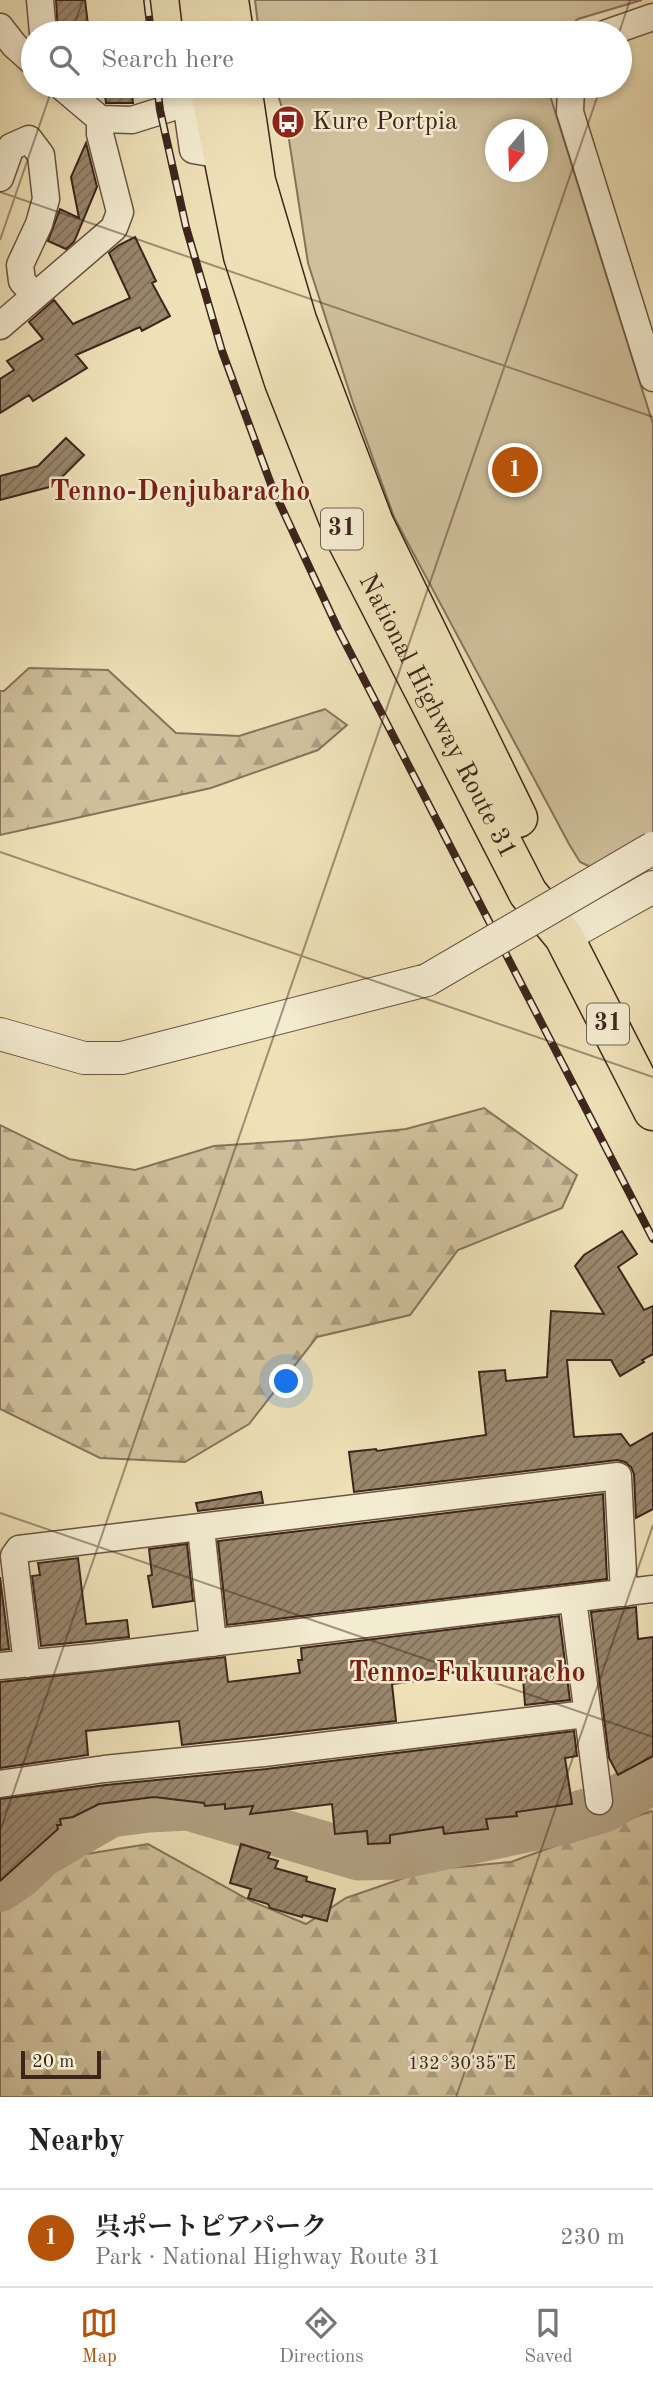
<!DOCTYPE html>
<meta charset="utf-8">
<style>
:root{--surface:#fff;--page:#f2f2f2;--text:#222;--muted:#767676;--line:#e0e0e0;--accent:#b45309}
body{margin:0;font-family:"Old Standard TT","Noto Serif JP",serif;background:var(--page);color:var(--text)}
.compass{position:absolute;left:485px;top:119px;width:63px;height:63px;border-radius:50%;background:var(--surface);box-shadow:0 4px 10px #0003;rotate:199deg}
.scale{position:absolute;left:21px;bottom:18px;width:80px;box-sizing:border-box;padding-left:7px;border:4px solid #3d251c;border-top:0;font-size:19px;line-height:24px;white-space:nowrap;color:#3d251c;-webkit-text-stroke:5px #f4ecd1;paint-order:stroke}
.you{position:absolute;left:287px;top:1382px;width:24px;height:24px;margin:-18px;border:5px solid #fff;border-radius:50%;background:#1a73e8;box-shadow:0 0 0 10px #1a73e833}
.badge{display:grid;place-items:center;width:46px;height:46px;border-radius:50%;background:var(--accent);color:#fff;font-size:23px;font-weight:700}
.pin{position:absolute;translate:-50% -50%;border:4px solid #fff;box-shadow:0 2px 7px #0006}
.list{margin:0;padding:0;list-style:none}
h2{display:flex;justify-content:space-between;align-items:center;height:91px;margin:0;padding:0 28px;font-size:30px}
h2 small{font-size:23px;font-weight:400;color:var(--muted)}
.list li{display:grid;grid-template-columns:46px 1fr auto;gap:21px;align-items:center;box-sizing:border-box;height:98px;padding:0 28px;border-top:2px solid var(--line)}
.list b{display:block;font-size:26px;white-space:nowrap}
.list p{margin:0;font-size:23px;white-space:nowrap;color:var(--muted)}
.list em{font-size:23px;font-style:normal;color:var(--muted)}
.icon{flex:none;width:38px;height:38px;fill:none;stroke:currentColor;stroke-width:2;stroke-linecap:round;stroke-linejoin:round}
.map{position:relative;flex:none;width:653px;height:2097px;overflow:hidden}
.search{position:absolute;background:var(--surface);box-shadow:0 4px 10px #0003;left:21px;right:21px;top:21px;height:77px;display:flex;align-items:center;gap:18px;box-sizing:border-box;padding:0 24px;border-radius:38px;color:var(--muted);font-size:26px}
.sheet{height:189px;background:var(--surface)}
nav{display:flex;justify-content:space-around;align-items:center;box-sizing:border-box;height:98px;border-top:2px solid var(--line);background:var(--surface);font-size:19px;color:var(--muted)}
nav a{display:grid;justify-items:center;gap:4px}
nav .on{color:var(--accent)}
.map>svg:first-child{display:block}
.forest{fill:url(#forest-firs);stroke:#86735c;stroke-width:2}
.green{fill:#d0c19d;stroke:#86735c;stroke-width:2;fill-rule:evenodd}
.lines{fill:none;stroke-linecap:round;stroke-linejoin:round}
.river{stroke:#b2a183;stroke-width:49}
.building{fill:url(#building-hatch);stroke:#3d251c;stroke-width:2}
.minor-casing{stroke:#695443;stroke-width:29}
.tertiary-casing{stroke:#695443;stroke-width:34}
.trunk-casing{stroke:#3d251c;stroke-width:41}
.minor{stroke:#f4ecd1;stroke-width:26}
.tertiary{stroke:#f4ecd1;stroke-width:32}
.trunk{stroke:#eee1b8;stroke-width:38}
.rail-casing{stroke:#3d251c;stroke-width:8}
.rail{stroke:#f4ecd1;stroke-width:5;stroke-dasharray:16;stroke-linecap:butt}
.tertiary-bridge-casing{stroke:#695443;stroke-width:34;stroke-linecap:butt}
.tertiary-bridge{stroke:#f4ecd1;stroke-width:32}
.ticks{fill:none;stroke:#3d251c;stroke-width:2;stroke-opacity:0.45}
.labels{text-anchor:middle;dominant-baseline:central;stroke-width:5;stroke-linejoin:round;paint-order:stroke}
.shield{fill:#f4ecd1;stroke:#746152;stroke-width:2}
.shield-label{font-size:24px;font-weight:bold;fill:#3d251c}
.poi-label{font-size:26px;fill:#3d251c;stroke:#f4ecd1;text-anchor:start}
.street-label{font-size:26px;fill:#3d251c;stroke:#f4ecd1}
.neighbourhood-label{font-size:28px;font-weight:bold;fill:#7a1f14;stroke:#f4ecd1}
.ticks-label{font-size:18px;text-anchor:middle;fill:#3d251c;stroke:#f4ecd1;stroke-width:5;stroke-linejoin:round;paint-order:stroke}
</style>
<div class="map">
<svg width="653" height="2097" viewBox="0 0 653 2097">
<defs>
<pattern id="forest-firs" width="22" height="20" patternUnits="userSpaceOnUse" patternTransform="scale(1.75)"><rect width="22" height="20" fill="#d0c19d"/><path d="M5 1l3.5 6h-7zM16 11l3.5 6h-7z" fill="#aa9d7f"/></pattern>
<pattern id="building-hatch" width="6" height="6" patternUnits="userSpaceOnUse" patternTransform="scale(1.75)"><rect width="6" height="6" fill="#99876d"/><path d="M-1 1l2-2M0 6l6-6M5 7l2-2" fill="none" stroke="#7e6e59"/></pattern>
</defs>
<rect width="100%" height="100%" fill="#eee1b8"/>
<filter id="stains"><feTurbulence type="fractalNoise" baseFrequency=".00286" numOctaves="4"/><feColorMatrix values="0 0 0 0 .2 0 0 0 0 .09 0 0 0 0 .02 0 0 0 .5 -.17"/></filter>
<radialGradient id="worn" r=".72"><stop offset=".6" stop-color="#630" stop-opacity="0"/><stop offset="1" stop-color="#630" stop-opacity=".3"/></radialGradient>
<path class="forest" d="M29 668 108 670 176 733 239 736 325 709 347 725 318 750 211 788 0 835V691H4Z
M484 1108 577 1175 562 1208 458 1250 410 1315 317 1337 249 1424 185 1462 100 1458 0 1409V1125L69 1159 135 1170 214 1146 303 1140 406 1129Z
M651 1811 653 1812V2097H0V1894L55 1859 148 1844 251 1901 306 1924 346 1898 427 1870 511 1862Z"/>
<path class="green" d="M255 0H642L578 19 562 33H259Z
M275 86H547L653 424V840L599 871 580 862 569 844 394 517 353 403 308 263 286 120ZM496 130H538V172H496Z"/>
<g class="lines">
<path class="river" d="M0 1887 19 1874 41 1853 110 1813 149 1808 188 1806 359 1856 398 1855 564 1820 606 1807 653 1779"/>
</g>
<path class="building" d="M56 0H85L89 33H58Z
M104 86H131L133 103H106Z
M86 143 97 187 74 242 66 249 48 241 60 209 79 218 71 177Z
M135 237 156 281 152 283 170 316 142 331 140 327 76 355 87 368 33 401 29 395 0 413V379L14 370 7 361 43 339 29 322 54 300 73 324 130 298 109 253 119 245Z
M66 438 84 455 53 486 0 500V476L38 466Z
M622 1231 637 1254 618 1267 644 1310 653 1306V1354L642 1360 644 1362 620 1376 611 1360H567L574 1437 621 1434 630 1446 653 1433V1509L636 1518 634 1474 631 1467 625 1462 617 1460 354 1492 349 1452 376 1449 377 1451 486 1435 479 1372 505 1370 506 1381 547 1377 551 1311 604 1314 575 1266 584 1255Z
M261 1492 263 1503 198 1511 196 1503Z
M603 1494 607 1579 227 1625 218 1541Z
M187 1544 193 1601 153 1607 148 1576 152 1575 149 1549Z
M78 1558 86 1624 127 1620 129 1637 41 1646 32 1576 40 1575 38 1563Z
M0 1577 9 1649 0 1650Z
M636 1607 638 1639 653 1637V1756L618 1775 609 1758 591 1612Z
M559 1616 570 1700 525 1705 523 1678 512 1679 511 1667 440 1674V1678L392 1684 396 1721 182 1745 179 1721 86 1731 88 1755 0 1768V1682L225 1657 228 1682 300 1673 298 1660H302L301 1648Z
M574 1731 577 1756 565 1758 572 1804 516 1812 517 1816 486 1819 488 1829 444 1834 443 1827 390 1835V1843L368 1844 367 1831 335 1834 332 1804 250 1814 253 1806 225 1809V1804L205 1806 204 1803 154 1797 99 1804 73 1817 60 1819 61 1825H57L58 1829 0 1881V1799L106 1785 266 1769Z
M241 1844 270 1853 268 1858 278 1861 275 1868 307 1877 306 1881 335 1889 327 1921 303 1915 302 1917 270 1908 268 1904 248 1898 251 1889 230 1883Z"/>
<g class="lines">
<defs>
<path id="minor" d="M40 0 43 33
M0 27 14 45 33 62
M607 33 653 17
M61 86 100 119 132 120 186 103
M571 86 570 112 653 378
M184 87 193 150 222 155
M0 178 11 147 29 139 41 155 46 199 39 224 20 265 22 281 35 296
M0 326 114 228 120 212 100 134V119
M201 1528 213 1643
M573 1599 599 1801
M27 1664 14 1556 19 1549 618 1476 624 1593
M0 1666 95 1657 653 1589
M0 1784 104 1769 264 1753 586 1714"/>
<path id="tertiary" d="M564 937 653 887
M0 1034 84 1058H122L427 980"/>
<g id="trunk">
<path d="M199 0 203 33"/>
<path d="M229 0 234 33"/>
<path id="s1" d="M209 86 243 256 284 382 347 541 528 893 564 937 653 1111"/>
<path d="M242 86 256 181 297 320 374 523 518 818"/>
</g>
</defs>
<use href="#minor" class="minor-casing"/>
<use href="#tertiary" class="tertiary-casing"/>
<use href="#trunk" class="trunk-casing"/>
<use href="#minor" class="minor"/>
<use href="#tertiary" class="tertiary"/>
<use href="#trunk" class="trunk"/>
<defs>
<path id="rail" d="M147 0 151 33
M157 86 160 110 186 227 222 351 272 487 338 629 653 1239"/>
</defs>
<use href="#rail" class="rail-casing"/>
<use href="#rail" class="rail"/>
<defs>
<path id="tertiary-bridge" d="M427 980 653 848"/>
</defs>
<use href="#tertiary-bridge" class="tertiary-bridge-casing"/>
<use href="#tertiary-bridge" class="tertiary-bridge"/>
</g>
<path class="ticks" d="M71 33 83 0M619 33 630 0M0 192 653 417M0 240 53 86M0 852 653 1077M0 1513 653 1737M0 1831 601 86M456 2097 653 1525"/>
<defs>
<symbol id="bus-disc" viewBox="-11 -11 22 22"><circle r="9.5" fill="#8f2418" stroke="#f4ecd1"/><path d="M-5-6H5V4H4V6H2V4H-2V6H-4V4H-5ZM-3.5-4V0h7V-4ZM-3.5 1.2v1.5H-2V1.2ZM2 1.2v1.5H3.5V1.2Z" fill="#fff"/></symbol>
</defs>
<g fill-rule="evenodd">
<use href="#bus-disc" x="269" y="103" width="38" height="38"/>
</g>
<g class="labels">
<g class="shield">
<rect x="321" y="508.5" width="42" height="41" rx="5"/>
<rect x="587" y="1003.5" width="42" height="41" rx="5"/>
</g>
<g class="shield-label">
<text x="342" y="529">31</text>
<text x="608" y="1024">31</text>
</g>
<g class="poi-label">
<text x="312" y="122">Kure Portpia</text>
</g>
<g class="street-label">
<text stroke="none"><textPath href="#s1" startOffset="674">National Highway Route 31</textPath></text>
</g>
<g class="neighbourhood-label">
<text x="180" y="493">Tenno-Denjubaracho</text>
<text x="467" y="1674">Tenno-Fukuuracho</text>
</g>
</g>
<g class="ticks-label">
<text x="462" y="2069">132°30'35"E</text>
</g>
<rect width="100%" height="100%" filter="url(#stains)"/>
<rect width="100%" height="100%" fill="url(#worn)"/>
</svg>
<svg class="compass" viewBox="-18 -18 36 36"><path d="M0-13l5 13h-10z" fill="#e53935"/><path d="M0 13l5-13h-10z" fill="#767676"/></svg>
<div class="scale">20 m</div>
<div class="you"></div>
<div class="pin badge" style="left:515px;top:470px">1</div>
<div class="search"><svg class="icon" aria-label="search" viewBox="0 0 24 24"><circle cx="10" cy="10" r="6"/><path d="M15 15l6 6"/></svg>Search here</div>
</div>
<section class="sheet">
<h2>Nearby<small></small></h2>
<ul class="list">
<li><span class="badge">1</span><div><b>呉ポートピアパーク</b><p>Park · National Highway Route 31</p></div><em>230 m</em></li>
</ul>
</section>
<nav>
<a class="on"><svg class="icon" aria-label="map" viewBox="0 0 24 24"><path d="M3 6l6-2 6 2 6-2v14l-6 2-6-2-6 2zM9 4v14M15 6v14"/></svg>Map</a>
<a><svg class="icon" aria-label="directions" viewBox="0 0 24 24"><path d="M12 3l9 9-9 9-9-9zM9 14v-3h6M13 9l2 2-2 2"/></svg>Directions</a>
<a><svg class="icon" aria-label="saved" viewBox="0 0 24 24"><path d="M7 4h10v16l-5-4-5 4z"/></svg>Saved</a>
</nav>
